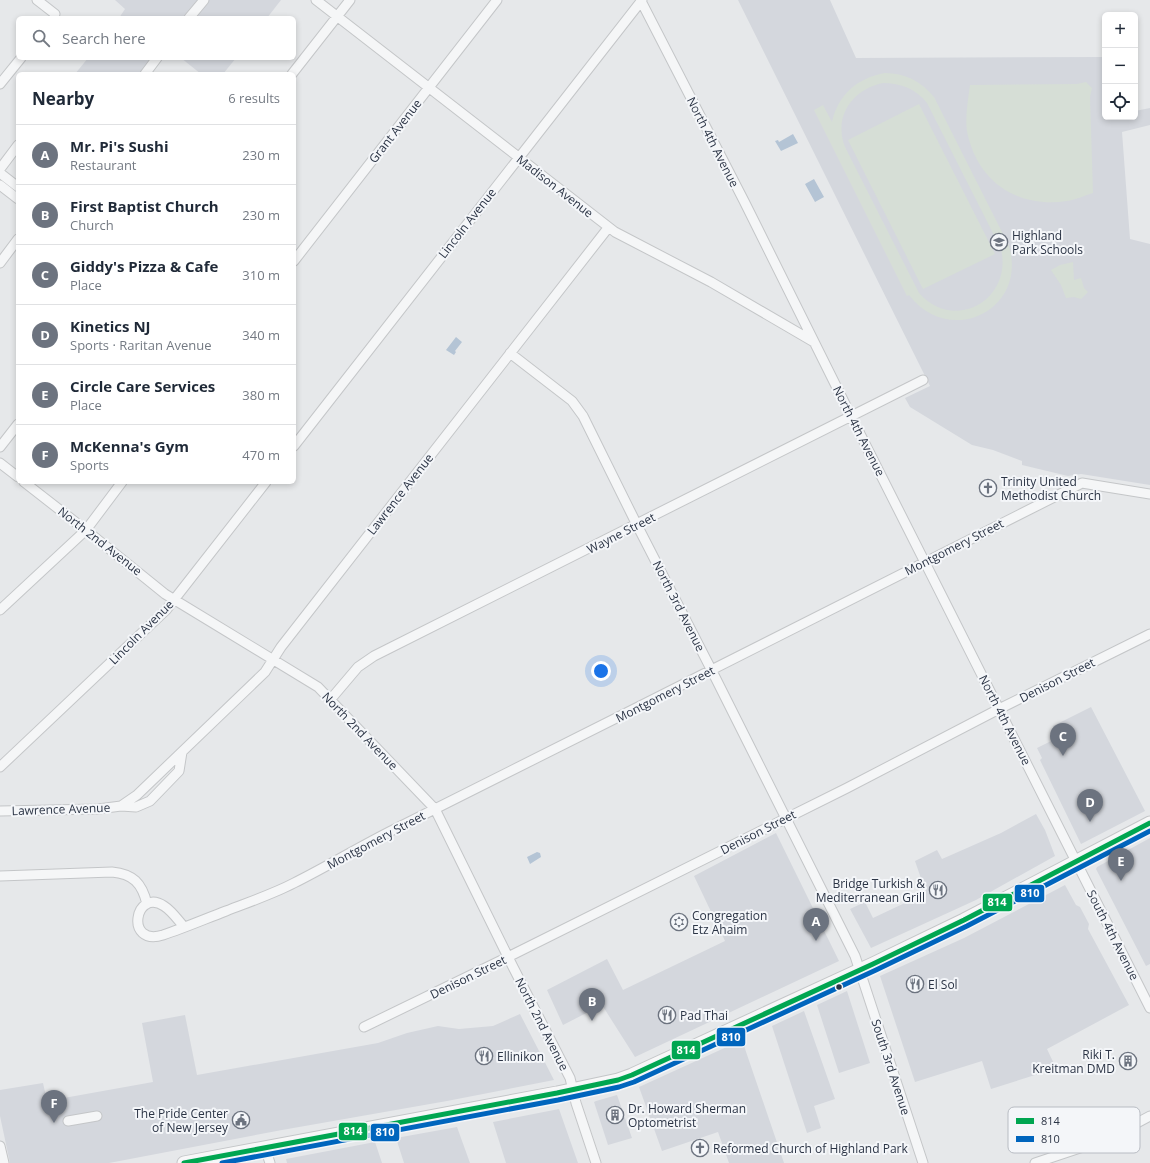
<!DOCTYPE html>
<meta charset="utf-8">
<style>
:root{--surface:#fff;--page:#f6f6f7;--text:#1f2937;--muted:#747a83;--line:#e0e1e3;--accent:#6c737f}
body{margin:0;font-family:"Open Sans",sans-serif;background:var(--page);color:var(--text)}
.controls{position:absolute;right:12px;top:12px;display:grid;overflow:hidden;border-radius:6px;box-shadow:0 2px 6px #0003}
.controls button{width:36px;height:36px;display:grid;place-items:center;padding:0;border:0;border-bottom:1px solid var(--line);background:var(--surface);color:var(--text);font:20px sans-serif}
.you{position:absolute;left:601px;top:671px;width:14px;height:14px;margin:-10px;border:3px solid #fff;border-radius:50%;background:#1a73e8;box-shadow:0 0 0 6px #1a73e833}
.badge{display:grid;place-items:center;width:26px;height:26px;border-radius:50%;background:var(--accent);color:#fff;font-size:13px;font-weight:700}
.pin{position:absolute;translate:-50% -33px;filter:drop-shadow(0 1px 2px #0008)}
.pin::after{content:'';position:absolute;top:21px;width:14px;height:12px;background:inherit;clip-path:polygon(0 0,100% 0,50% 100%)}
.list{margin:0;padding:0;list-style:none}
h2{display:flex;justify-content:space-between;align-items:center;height:52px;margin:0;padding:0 16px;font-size:17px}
h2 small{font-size:13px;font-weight:400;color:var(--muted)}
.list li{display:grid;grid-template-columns:26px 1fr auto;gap:12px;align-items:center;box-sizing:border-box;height:60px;padding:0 16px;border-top:1px solid var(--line)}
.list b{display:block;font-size:15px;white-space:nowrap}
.list p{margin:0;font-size:13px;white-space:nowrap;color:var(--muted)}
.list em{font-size:13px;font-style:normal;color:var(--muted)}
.icon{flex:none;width:22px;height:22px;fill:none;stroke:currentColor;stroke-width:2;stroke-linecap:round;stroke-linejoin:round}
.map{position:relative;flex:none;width:1150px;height:1163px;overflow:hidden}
.search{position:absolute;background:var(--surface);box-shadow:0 2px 6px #0003;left:16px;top:16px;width:280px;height:44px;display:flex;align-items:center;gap:10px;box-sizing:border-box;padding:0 14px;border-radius:6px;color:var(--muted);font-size:15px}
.panel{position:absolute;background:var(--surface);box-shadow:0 2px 6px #0003;left:16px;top:72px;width:280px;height:412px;border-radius:6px}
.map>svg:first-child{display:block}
.built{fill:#d4d7dd}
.green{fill:#d6ded6;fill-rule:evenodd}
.water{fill:#b4c4d5}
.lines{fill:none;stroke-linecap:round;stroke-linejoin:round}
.street-casing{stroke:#c4c6c8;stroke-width:11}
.secondary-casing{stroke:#c4c6c8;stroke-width:15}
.street{stroke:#f5f6f7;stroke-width:9}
.secondary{stroke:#f8f8f8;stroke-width:13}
.bus-1-casing{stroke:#f4f6f9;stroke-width:8}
.bus-2-casing{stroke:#f4f6f9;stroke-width:8}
.bus-1{stroke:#00a651;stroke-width:5}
.bus-2{stroke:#0065bd;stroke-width:5}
.bus-dot{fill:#2b3445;stroke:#f4f6f9;stroke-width:1.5}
.labels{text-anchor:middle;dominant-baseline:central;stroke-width:4;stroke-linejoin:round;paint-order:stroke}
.street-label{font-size:12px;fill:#2b3445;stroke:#f4f6f9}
.poi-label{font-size:12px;fill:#2b3445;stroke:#f4f6f9;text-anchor:start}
.key{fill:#f4f6f9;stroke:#b8bcc3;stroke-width:1}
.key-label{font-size:11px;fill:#2b3445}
.line-badge{stroke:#f4f6f9;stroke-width:1.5}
.badge-label{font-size:11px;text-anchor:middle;font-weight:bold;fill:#fff}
</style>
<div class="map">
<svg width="1150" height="1163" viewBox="0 0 1150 1163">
<rect width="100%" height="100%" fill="#e6e8ea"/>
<path class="built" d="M115 0H281L267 18H119L125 9Z
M738 0H830L856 58 1105 57V117H1135V111L1150 108V125L1122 132 1130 239 1150 244V485L1081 474 1068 476 1022 465V461L993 450 972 445 910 407 905 398 930 386Z
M88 58H161L146 74H75Z
M181 58H236L223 74H201Z
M1091 707 1145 811 1081 844 1040 760 1042 758 1037 748 1059 737 1053 726Z
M1036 814 1045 830 1055 856 976 900 871 948 850 909 865 902 873 918 926 893 915 861 937 850 942 859 1001 833Z
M776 833 839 961 635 1057 602 1005 563 1025 547 990 607 959 623 990 725 941 694 876Z
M1150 838V964L1146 966 1096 869 1097 867Z
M1065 885 1076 905 1080 907 1089 924 1088 929 1129 1005 1047 1049 1056 1068 1054 1069 991 1089 982 1061 915 1082 880 976 964 938Z
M847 991 870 1063 839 1073 817 1005Z
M804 1011 835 1099 814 1106 821 1128 807 1133 772 1026Z
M520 1014 554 1080 447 1101 282 1130 109 1163H10L0 1116V1090L43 1083 47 1101 153 1082 142 1023 185 1015 197 1075 378 1043 407 1033 438 1026 459 1029 493 1026Z
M742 1040 784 1163H729L718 1132 662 1151 639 1087Z
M617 1095 632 1138 608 1145 594 1102 596 1101Z
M559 1109 578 1163H506L493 1122Z
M457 1127 470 1163H404L396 1138Z
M375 1142 382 1163H287L286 1159Z"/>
<path class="green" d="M885 73C905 73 921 81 934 97L1009 246C1028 310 949 348 909 295L907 296 814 110 823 105 832 122C838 95 857 78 885 73ZM883 83C901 83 916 89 927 103L1001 249C1013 300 954 333 919 293L845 147C833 116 853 89 883 83Z
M1086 82 1092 88 1090 97 1093 193C1085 195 1076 200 1067 201 1019 208 980 184 968 136 964 120 968 101 970 85L1077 84Z
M919 104 995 254 923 289 848 140Z
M1073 262 1074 280 1081 278 1084 288 1088 292 1081 299 1074 297 1066 298 1061 285 1051 270 1060 265Z"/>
<path class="water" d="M793 134 798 143 781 151 775 141 778 140 779 142Z
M814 179 824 197 815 202 805 184Z
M456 337 462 342 455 351 456 352 454 355 446 350Z
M537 852 540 853 541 857 530 864 527 857Z"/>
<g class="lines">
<defs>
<path id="street" d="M37 0 55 14
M316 0 615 232 711 282 814 342
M641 1 744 201 851 416 1150 1008
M189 18 204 0
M145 74 157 58
M292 74 350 0
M0 84 21 58
M0 169 18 145
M0 173 18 187
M0 185 18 199
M294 261 497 0
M0 263 18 239
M510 353 572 401 583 416 637 525 712 671 855 956 923 1163
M294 446 642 0
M0 447 18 424
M0 463 18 477
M24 482 92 535 165 594 318 687 435 809 513 967 570 1078 576 1103 596 1163
M0 610 86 530 122 482
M330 700 358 667 374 656 923 380
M0 767 166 610 266 482
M121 806 137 795 265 672 281 647 608 228
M0 811 98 809 121 806 136 807 150 801 179 771 182 752
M0 876 112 872C133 874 142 883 147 904
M184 927C178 920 172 911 164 906 135 887 124 947 163 935 184 928 205 919 226 911 249 902 273 894 294 883 330 865 364 844 399 827 627 713 854 598 1082 483L1150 494
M364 1027 508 957 847 788 999 709 1150 634
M68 1121 97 1116
M0 1146 4 1163
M265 1148 270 1163
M1035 1163 1107 1139 1150 1116"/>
<path id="secondary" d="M184 1163 557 1093 618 1080 632 1075 873 964 964 920 1150 823"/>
</defs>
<use href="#street" class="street-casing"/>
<use href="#secondary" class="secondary-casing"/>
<use href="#street" class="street"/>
<use href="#secondary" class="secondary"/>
<defs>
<path id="bus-1" d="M184 1163 557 1093 618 1080 632 1075 873 964 964 920 1150 823"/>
<path id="bus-2" d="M222 1163 558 1100 619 1087 634 1082 876 970 967 926 1150 831"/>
</defs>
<use href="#bus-1" class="bus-1-casing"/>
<use href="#bus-2" class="bus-2-casing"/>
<use href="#bus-1" class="bus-1"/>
<use href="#bus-2" class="bus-2"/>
</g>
<defs>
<symbol id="school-ring" viewBox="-11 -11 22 22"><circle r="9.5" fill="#f4f6f9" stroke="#6c737f" stroke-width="1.5"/><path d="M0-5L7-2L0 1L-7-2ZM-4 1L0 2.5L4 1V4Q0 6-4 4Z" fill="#6c737f"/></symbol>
<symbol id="church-ring" viewBox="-11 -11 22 22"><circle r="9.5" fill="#f4f6f9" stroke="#6c737f" stroke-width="1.5"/><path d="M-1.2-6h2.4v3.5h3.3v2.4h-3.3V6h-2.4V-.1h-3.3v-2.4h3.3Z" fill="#6c737f"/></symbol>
<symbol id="restaurant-ring" viewBox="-11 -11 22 22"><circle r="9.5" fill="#f4f6f9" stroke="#6c737f" stroke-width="1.5"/><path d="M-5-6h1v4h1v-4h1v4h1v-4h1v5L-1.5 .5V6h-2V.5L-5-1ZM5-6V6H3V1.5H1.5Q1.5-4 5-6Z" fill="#6c737f"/></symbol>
<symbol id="synagogue-ring" viewBox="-11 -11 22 22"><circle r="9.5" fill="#f4f6f9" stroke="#6c737f" stroke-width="1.5"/><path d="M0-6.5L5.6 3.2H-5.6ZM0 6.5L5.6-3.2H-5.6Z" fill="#6c737f"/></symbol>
<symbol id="building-ring" viewBox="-11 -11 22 22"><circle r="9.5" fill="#f4f6f9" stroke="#6c737f" stroke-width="1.5"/><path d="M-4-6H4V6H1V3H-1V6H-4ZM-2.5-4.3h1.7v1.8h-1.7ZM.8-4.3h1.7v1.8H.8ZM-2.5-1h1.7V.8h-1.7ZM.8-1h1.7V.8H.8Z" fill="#6c737f"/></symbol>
<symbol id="civic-ring" viewBox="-11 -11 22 22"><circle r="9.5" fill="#f4f6f9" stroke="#6c737f" stroke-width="1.5"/><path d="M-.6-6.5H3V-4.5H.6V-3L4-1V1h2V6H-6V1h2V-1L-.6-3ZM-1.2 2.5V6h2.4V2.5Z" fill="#6c737f"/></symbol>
</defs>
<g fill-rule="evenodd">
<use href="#school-ring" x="989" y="232" width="20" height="20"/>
<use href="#church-ring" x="978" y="478" width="20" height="20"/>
<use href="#restaurant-ring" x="928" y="880" width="20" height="20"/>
<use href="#synagogue-ring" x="669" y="912" width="20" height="20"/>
<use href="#restaurant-ring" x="905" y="974" width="20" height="20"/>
<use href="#restaurant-ring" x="657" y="1005" width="20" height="20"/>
<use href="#restaurant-ring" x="474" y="1046" width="20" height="20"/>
<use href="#building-ring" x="1118" y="1051" width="20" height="20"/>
<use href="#building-ring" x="605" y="1105" width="20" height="20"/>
<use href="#civic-ring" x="231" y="1110" width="20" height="20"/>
<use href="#church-ring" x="690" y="1138" width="20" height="20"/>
</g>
<circle class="bus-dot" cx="839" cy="987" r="3.5"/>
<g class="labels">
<g class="street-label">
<text transform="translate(395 131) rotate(-52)">Grant Avenue</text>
<text transform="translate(713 142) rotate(63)">North 4th Avenue</text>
<text transform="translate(555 186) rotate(38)">Madison Avenue</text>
<text transform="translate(467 223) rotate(-52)">Lincoln Avenue</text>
<text transform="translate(859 431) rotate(63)">North 4th Avenue</text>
<text transform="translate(400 494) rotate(-52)">Lawrence Avenue</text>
<text transform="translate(621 533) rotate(-27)">Wayne Street</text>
<text transform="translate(100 541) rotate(38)">North 2nd Avenue</text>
<text transform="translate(954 547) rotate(-27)">Montgomery Street</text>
<text transform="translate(679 606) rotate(63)">North 3rd Avenue</text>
<text transform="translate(141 632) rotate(-45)">Lincoln Avenue</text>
<text transform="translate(1057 680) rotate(-27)">Denison Street</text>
<text transform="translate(665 694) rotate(-27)">Montgomery Street</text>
<text transform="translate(1005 720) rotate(63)">North 4th Avenue</text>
<text transform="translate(360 731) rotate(46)">North 2nd Avenue</text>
<text transform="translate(61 809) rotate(-2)">Lawrence Avenue</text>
<text transform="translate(758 832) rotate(-27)">Denison Street</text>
<text transform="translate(376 840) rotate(-28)">Montgomery Street</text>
<text transform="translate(1113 935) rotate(63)">South 4th Avenue</text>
<text transform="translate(468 977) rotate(-26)">Denison Street</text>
<text transform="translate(542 1024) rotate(63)">North 2nd Avenue</text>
<text transform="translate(891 1067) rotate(72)">South 3rd Avenue</text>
</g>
<g class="poi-label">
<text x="1012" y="235">Highland<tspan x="1012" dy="14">Park Schools</tspan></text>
<text x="1001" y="481">Trinity United<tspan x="1001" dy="14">Methodist Church</tspan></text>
<text x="925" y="883" text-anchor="end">Bridge Turkish &amp;<tspan x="925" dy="14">Mediterranean Grill</tspan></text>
<text x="692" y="915">Congregation<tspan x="692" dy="14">Etz Ahaim</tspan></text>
<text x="928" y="984">El Sol</text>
<text x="680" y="1015">Pad Thai</text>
<text x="1115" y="1054" text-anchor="end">Riki T.<tspan x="1115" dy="14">Kreitman DMD</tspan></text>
<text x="497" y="1056">Ellinikon</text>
<text x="628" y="1108">Dr. Howard Sherman<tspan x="628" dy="14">Optometrist</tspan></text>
<text x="228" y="1113" text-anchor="end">The Pride Center<tspan x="228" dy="14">of New Jersey</tspan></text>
<text x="713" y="1148">Reformed Church of Highland Park</text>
</g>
</g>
<rect x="1008" y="1107" width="132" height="46" rx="6" class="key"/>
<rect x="1016" y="1118" width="18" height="6" fill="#00a651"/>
<rect x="1016" y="1136" width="18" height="6" fill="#0065bd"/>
<g class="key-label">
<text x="1041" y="1125">814</text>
<text x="1041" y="1143">810</text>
</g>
<g class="line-badge">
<rect x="1014" y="884" width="31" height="19" rx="4" fill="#0065bd"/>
<rect x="982" y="893" width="31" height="19" rx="4" fill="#00a651"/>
<rect x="716" y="1027" width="30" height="20" rx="4" fill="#0065bd"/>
<rect x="671" y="1040" width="30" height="20" rx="4" fill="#00a651"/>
<rect x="338" y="1122" width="30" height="19" rx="4" fill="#00a651"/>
<rect x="370" y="1123" width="30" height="19" rx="4" fill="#0065bd"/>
</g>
<g class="badge-label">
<text x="1030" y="897">810</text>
<text x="997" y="906">814</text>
<text x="731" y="1041">810</text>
<text x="686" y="1054">814</text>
<text x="353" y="1135">814</text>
<text x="385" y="1136">810</text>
</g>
</svg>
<div class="controls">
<button>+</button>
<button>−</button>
<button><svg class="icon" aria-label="locate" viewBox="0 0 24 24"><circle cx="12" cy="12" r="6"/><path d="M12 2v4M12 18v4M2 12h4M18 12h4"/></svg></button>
</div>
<div class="you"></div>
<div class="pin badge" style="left:816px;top:941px">A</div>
<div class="pin badge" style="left:592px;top:1021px">B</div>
<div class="pin badge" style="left:1063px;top:756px">C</div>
<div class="pin badge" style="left:1090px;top:822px">D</div>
<div class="pin badge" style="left:1121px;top:881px">E</div>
<div class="pin badge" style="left:54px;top:1123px">F</div>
<div class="search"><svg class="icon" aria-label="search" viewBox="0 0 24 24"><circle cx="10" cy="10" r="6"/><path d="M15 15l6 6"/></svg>Search here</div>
<section class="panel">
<h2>Nearby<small>6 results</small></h2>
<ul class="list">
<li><span class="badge">A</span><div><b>Mr. Pi's Sushi</b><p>Restaurant</p></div><em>230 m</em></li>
<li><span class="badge">B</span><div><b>First Baptist Church</b><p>Church</p></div><em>230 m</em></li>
<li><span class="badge">C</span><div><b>Giddy's Pizza &amp; Cafe</b><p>Place</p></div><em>310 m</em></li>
<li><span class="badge">D</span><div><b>Kinetics NJ</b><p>Sports · Raritan Avenue</p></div><em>340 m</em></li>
<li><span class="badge">E</span><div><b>Circle Care Services</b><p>Place</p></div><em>380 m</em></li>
<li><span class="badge">F</span><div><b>McKenna's Gym</b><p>Sports</p></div><em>470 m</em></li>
</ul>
</section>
</div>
